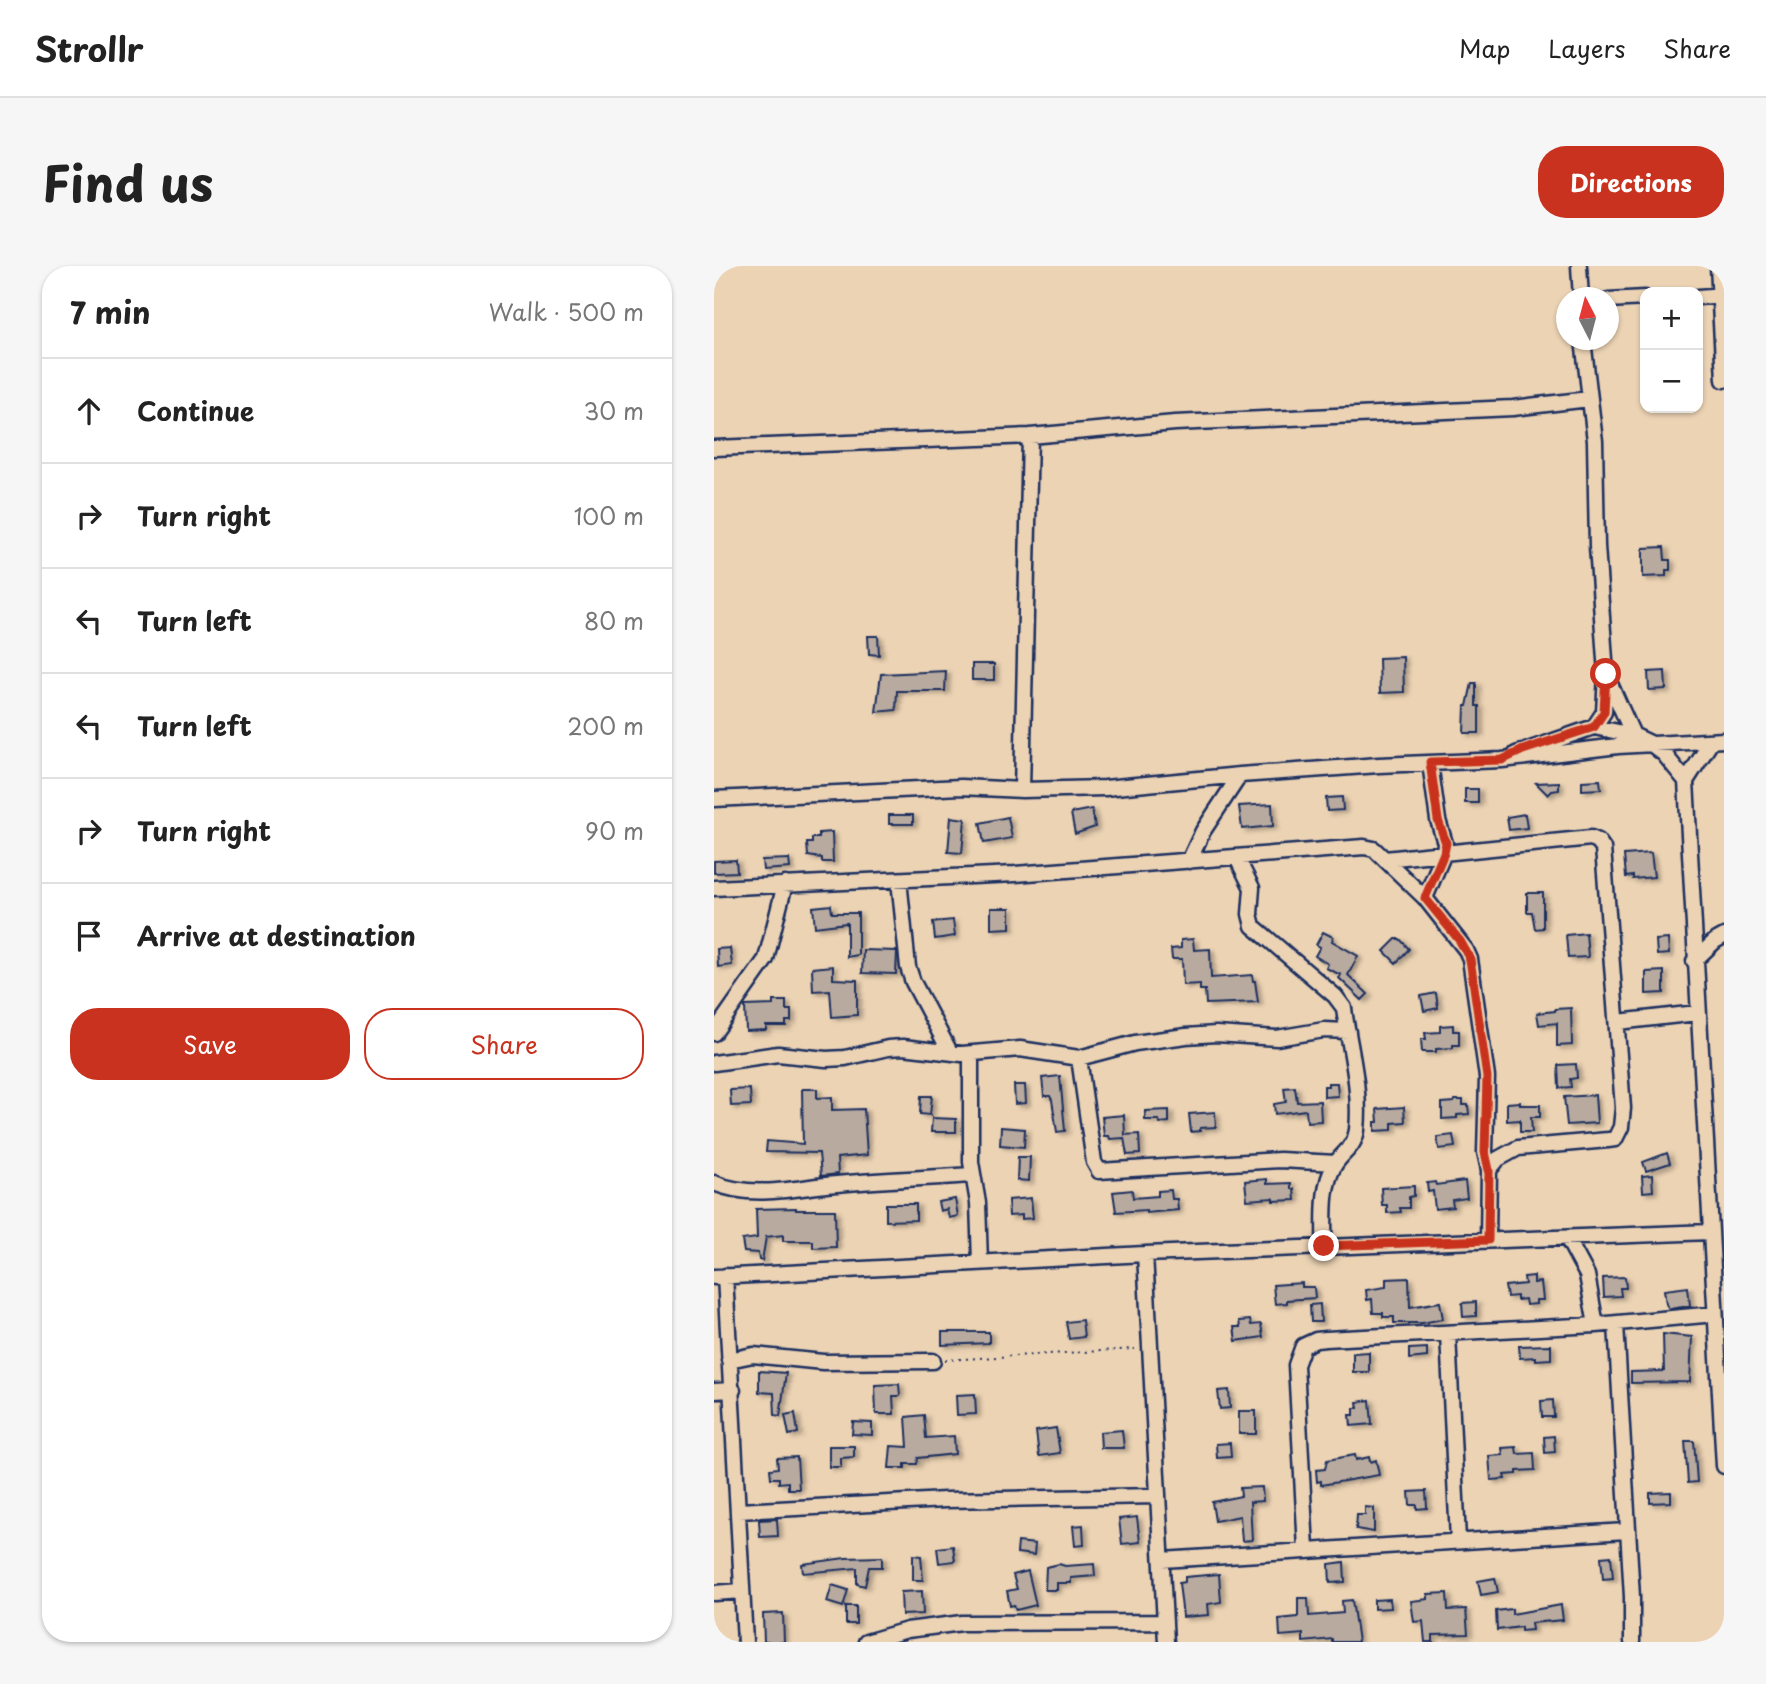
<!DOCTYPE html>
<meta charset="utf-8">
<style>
:root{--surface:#fff;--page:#f6f6f6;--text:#222;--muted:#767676;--line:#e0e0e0;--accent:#c8321e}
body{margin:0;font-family:"Playpen Sans",sans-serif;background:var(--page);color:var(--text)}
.controls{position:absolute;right:21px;top:21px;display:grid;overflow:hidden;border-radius:14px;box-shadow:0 2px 5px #0004}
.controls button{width:63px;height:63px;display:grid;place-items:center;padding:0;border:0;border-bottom:2px solid var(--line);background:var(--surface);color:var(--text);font:35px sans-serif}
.compass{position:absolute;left:842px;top:21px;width:63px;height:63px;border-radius:50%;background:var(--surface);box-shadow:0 2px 5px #0004;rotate:354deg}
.stop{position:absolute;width:21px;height:21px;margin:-16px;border:5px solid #c8321e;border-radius:50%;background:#fff}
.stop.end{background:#c8321e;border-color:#fff;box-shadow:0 2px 7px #0008}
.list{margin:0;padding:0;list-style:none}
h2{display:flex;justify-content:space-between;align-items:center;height:91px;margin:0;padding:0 28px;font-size:30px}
h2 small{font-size:23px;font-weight:400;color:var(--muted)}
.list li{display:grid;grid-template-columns:46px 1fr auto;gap:21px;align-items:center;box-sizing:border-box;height:105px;padding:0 28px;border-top:2px solid var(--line)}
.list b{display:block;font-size:26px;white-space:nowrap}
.list em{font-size:23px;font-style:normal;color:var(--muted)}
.actions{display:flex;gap:14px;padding:21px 28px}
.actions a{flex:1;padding:16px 0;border:2px solid var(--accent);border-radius:28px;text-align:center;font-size:24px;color:var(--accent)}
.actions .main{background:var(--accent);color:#fff}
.icon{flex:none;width:38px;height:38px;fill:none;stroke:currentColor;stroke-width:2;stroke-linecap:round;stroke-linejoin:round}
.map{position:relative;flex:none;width:1010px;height:1376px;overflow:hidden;border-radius:28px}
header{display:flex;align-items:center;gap:42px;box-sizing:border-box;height:98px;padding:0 35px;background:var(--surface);border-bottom:2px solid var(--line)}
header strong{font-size:33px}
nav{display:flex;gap:38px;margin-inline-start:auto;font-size:24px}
.intro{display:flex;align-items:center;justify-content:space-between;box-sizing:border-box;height:168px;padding:0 42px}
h1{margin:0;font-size:49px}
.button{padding:18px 32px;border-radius:28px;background:var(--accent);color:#fff;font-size:24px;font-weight:700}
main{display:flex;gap:42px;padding:0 42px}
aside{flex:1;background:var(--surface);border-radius:28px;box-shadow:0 2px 5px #0004}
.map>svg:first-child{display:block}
.building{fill:#b8aa9f;stroke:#1b2f5e;stroke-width:2;filter:url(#shadow)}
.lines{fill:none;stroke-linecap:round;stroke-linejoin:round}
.minor-casing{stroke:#1b2f5e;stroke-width:19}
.path{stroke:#1b2f5e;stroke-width:2;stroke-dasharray:2 5;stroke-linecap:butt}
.minor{stroke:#ecd3b4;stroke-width:14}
.route{stroke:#c8321e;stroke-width:9}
</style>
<header>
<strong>Strollr</strong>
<nav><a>Map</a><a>Layers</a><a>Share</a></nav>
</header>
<div class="intro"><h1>Find us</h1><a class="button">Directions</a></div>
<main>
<aside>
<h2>7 min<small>Walk · 500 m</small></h2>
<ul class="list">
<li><svg class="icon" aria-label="ahead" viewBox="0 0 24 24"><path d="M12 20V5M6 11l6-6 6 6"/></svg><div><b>Continue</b></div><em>30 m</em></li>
<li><svg class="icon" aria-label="right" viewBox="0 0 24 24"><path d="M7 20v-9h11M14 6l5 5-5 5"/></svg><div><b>Turn right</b></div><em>100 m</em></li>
<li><svg class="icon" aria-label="left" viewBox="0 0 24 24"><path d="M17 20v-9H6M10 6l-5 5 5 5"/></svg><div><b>Turn left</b></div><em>80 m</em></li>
<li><svg class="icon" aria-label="left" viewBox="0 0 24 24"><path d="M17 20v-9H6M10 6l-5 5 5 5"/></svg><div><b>Turn left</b></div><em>200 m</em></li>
<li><svg class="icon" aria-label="right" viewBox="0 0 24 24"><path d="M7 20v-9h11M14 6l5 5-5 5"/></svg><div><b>Turn right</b></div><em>90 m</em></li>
<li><svg class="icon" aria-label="arrive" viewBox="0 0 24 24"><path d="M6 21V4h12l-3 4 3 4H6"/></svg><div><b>Arrive at destination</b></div></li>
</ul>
<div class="actions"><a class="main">Save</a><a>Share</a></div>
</aside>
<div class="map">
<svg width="1010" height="1376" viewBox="0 0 1010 1376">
<defs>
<filter id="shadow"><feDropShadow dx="4" dy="2.5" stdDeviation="2" flood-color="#0004"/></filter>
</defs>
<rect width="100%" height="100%" fill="#ecd3b4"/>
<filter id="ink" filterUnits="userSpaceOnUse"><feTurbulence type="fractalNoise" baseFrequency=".0143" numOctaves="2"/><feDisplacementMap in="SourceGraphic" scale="14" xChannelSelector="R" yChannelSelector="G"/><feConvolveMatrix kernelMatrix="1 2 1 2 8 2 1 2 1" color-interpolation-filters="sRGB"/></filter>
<g filter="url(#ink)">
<path class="building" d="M950 281 951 294H956V304H952V310L929 311V282Z
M154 370H164L165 389 155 388Z
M689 391 690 426 666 427 665 392Z
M258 398H280V414H258Z
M232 405 231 425H183L182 444 162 446 167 408Z
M951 405 952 423 935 424 934 406Z
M758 417H762V440H765V467H750L751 440H753Z
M886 514 887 523 868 524V515Z
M845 516V524L838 525 834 529 822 517Z
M751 523H764V537H751Z
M628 531 629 544 613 545 612 532Z
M558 538 559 560 528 563 525 540Z
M378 543 381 561 361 568 357 547Z
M811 548 813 562 795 564 793 551Z
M175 549H199V558H175Z
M237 551 251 553 248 587 234 586Z
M294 551 298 572 270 577 266 557Z
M118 566 119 596H108V592L94 590 93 577H98V572H105V567Z
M937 587 940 611 919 613V610L912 611 910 589Z
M75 593 76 602 49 604 48 594Z
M22 594 23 606 0 607V595Z
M813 627H829V662L821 663 818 646H813Z
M117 639 118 647H144V689L133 691V657L101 661 99 641Z
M277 642H296V662L277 663Z
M239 654 241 670 221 673 219 656Z
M609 666 619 671 618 675 644 690 634 709 654 728 648 734 625 712 627 709 612 702 614 698 601 690 606 681 602 679Z
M872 667 874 691 854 692 852 669Z
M479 673 480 684 496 683 497 712 538 709 539 715H541L544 736 492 738 491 724H486V718L469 719 468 693H458L457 683 467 682V674Z
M682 673H686L695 683 682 697 670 685Z
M954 673 955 688 943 689 942 674Z
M16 682 18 699 4 701 3 683Z
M149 684 183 685 182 708 148 707Z
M119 700V713L143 714V749L118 751 116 724 99 725 98 702Z
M950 705V727L932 728V706Z
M722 727 724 742 710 745 707 730Z
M59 735H72V744H77V755H72V760H52V764L32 765 31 740 59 739Z
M857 742 858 779 843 780V757L825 759 823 747 841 745V743Z
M739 759V765H745V779H739V782L722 783V786H708L707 773H712L711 767 726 766V760Z
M862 798 863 812 856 813 857 821 845 822 844 799Z
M346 810 351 865 343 866 338 834 336 830H330L328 812Z
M614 817H623L624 830 610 831V820H614Z
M300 819H311L312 837 301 838Z
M581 821 583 836 606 835 607 855 593 856 592 844 561 848 560 838 572 836 570 822Z
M36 823 37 839 17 840 16 824Z
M88 823H103V832L118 831V844L150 843 153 889 123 892 124 908 107 910 105 887 52 886 53 875 89 878Z
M881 829 883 857 853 859 850 831Z
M207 830H218L216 849 206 848Z
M741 834H749V839H754L755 848 743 849V852L728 853V837L740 836Z
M806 836V839H826V851H817L818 866H806V854L793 855V837Z
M690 841 691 856 678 857V864L661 865V856H664L663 843Z
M455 844V856L446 857 445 854H431V845Z
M501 846 502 861 486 862V865L477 866 475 848Z
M410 849 411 869 425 868 426 888 413 889 410 872 396 873 395 870H390L388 851Z
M218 852 242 853V866H217Z
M287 861 311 863 310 881 286 879Z
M739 869 741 881 725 883 723 871Z
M953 887 956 897 932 905 929 896Z
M304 891H316L315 915 303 914Z
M938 909 939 925 929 926 928 910Z
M553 913V918L577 917V923H580L581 934 559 935V932L533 934 531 915Z
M751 915 753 932 738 934 739 941 721 943 719 925 714 926 713 917 721 916 722 919Z
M700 920V930L695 931V942H686L687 946 673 947V939H668L667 922Z
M418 924 419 932 444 930V925L457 924 458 933H463L464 944 432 947V944L402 946 399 926Z
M317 932 319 952 308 953V949L295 950 294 934Z
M241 933 244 950 235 952 233 943 226 945 224 936Z
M172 938H202V954L172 955Z
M82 942V944H121L122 981 99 982V975H69V969L52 971 48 995 45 994 44 987 30 986 28 974 43 972 42 943Z
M820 1010V1017L827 1016 829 1034H822V1038L812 1039 811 1033 803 1034V1030L793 1031 791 1020 811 1018 810 1011Z
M911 1011 912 1022H906L907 1030 890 1031 889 1012Z
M695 1012 696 1041 726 1036 729 1053 708 1057H680V1051H669V1047H659L658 1033 653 1034 652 1024 672 1021V1013Z
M588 1017V1021H600L601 1032 573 1034V1037L561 1038 559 1019Z
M974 1021 976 1040 955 1043 952 1038 950 1024Z
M762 1036V1050L749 1051 748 1037Z
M606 1038 607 1056H597L596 1039Z
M368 1054 370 1071 355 1073 352 1056Z
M536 1054 537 1059 547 1058 549 1071 522 1075 520 1061H526L525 1055Z
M228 1066H275V1077L228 1079Z
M949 1068 978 1071 976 1116 917 1117V1106L950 1105Z
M837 1079V1093L822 1094V1091L806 1092 805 1080Z
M713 1082V1091L695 1093V1083Z
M655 1086V1106H639V1087Z
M45 1105 72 1107 66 1150 61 1149 60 1127 45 1126Z
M185 1118 186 1130H179L180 1148H162L161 1119Z
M515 1124 516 1142 506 1143 504 1125Z
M261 1128 262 1148 243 1149 242 1129Z
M656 1134 658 1158 637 1160 636 1149H640V1142H644L643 1136Z
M839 1134 840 1151H828L827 1135Z
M525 1145H542V1168H525Z
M81 1147 84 1167 75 1169 71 1149Z
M210 1149 212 1172 240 1170 241 1188 204 1192 203 1198H191V1202H175L177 1180 194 1181 192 1151Z
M139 1156 158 1157V1169L138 1168Z
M342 1162 346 1187 325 1190 322 1165Z
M408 1164 410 1182H387L386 1166Z
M840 1170 841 1186 831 1187 830 1171Z
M971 1175H980L983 1216 974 1217Z
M516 1177 517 1191 503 1192 502 1178Z
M115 1180H140V1191L127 1192V1201H115Z
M802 1181 803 1188 820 1187 821 1204 803 1205V1208L790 1209 791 1213 777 1214 775 1190 789 1189 788 1182Z
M641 1189 642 1194 655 1191 656 1196 662 1194 665 1209 607 1219V1215L603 1216 602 1204 611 1203 613 1194Z
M83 1191 85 1223H74V1216L65 1217V1212H57L56 1203 64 1202 63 1192Z
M548 1221 549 1235 536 1236 538 1274 528 1275 526 1250 501 1255 498 1236 527 1230 526 1222Z
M712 1225 713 1242 703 1243V1239H696L695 1226Z
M957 1226V1236L936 1237V1227Z
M651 1241 660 1242V1266L642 1263 643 1249H651Z
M423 1251 426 1276 408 1278 405 1253Z
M63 1253 64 1270 46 1271 45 1254Z
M369 1259 370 1279 361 1280 359 1260Z
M304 1276 321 1278 320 1289 303 1287Z
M239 1280 241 1295 225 1297 223 1282Z
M199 1289 207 1290 209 1314H199Z
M897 1290 899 1312 889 1313 887 1291Z
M168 1291V1301H155L151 1320 143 1318V1302L89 1307 88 1298 131 1292Z
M630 1296 631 1316 616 1317 615 1298Z
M345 1298 351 1300 380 1298 381 1310 357 1312V1317H343V1324H331L332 1301Z
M314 1305 322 1339 302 1344 300 1339 296 1340 293 1325 303 1323 299 1309Z
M505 1308 507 1336 494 1338 495 1349 469 1351 465 1317 471 1316V1311Z
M781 1312 784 1326 767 1329 764 1315Z
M118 1319 134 1324 129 1341 113 1336Z
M208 1325 209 1348 188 1349 187 1326Z
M733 1327 734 1344 752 1343 754 1368 719 1369V1376H711L709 1355 700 1356 697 1335 714 1333V1328Z
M584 1332H594L595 1350 629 1347 628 1335 638 1334 644 1376H618V1373L589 1376V1368L566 1370 565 1353 584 1351Z
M676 1333 677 1342 660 1343V1334Z
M847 1339 849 1354 817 1357 818 1364 807 1365V1361L783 1364 782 1345 798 1343V1348Z
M132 1340H142V1358H132Z
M69 1347 70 1376H50L49 1348Z"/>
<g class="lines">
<defs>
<path id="minor" d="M865 0 867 32
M1004 0 1010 114
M984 31 1010 29
M894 34 931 32
M869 74 881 175 883 280 892 408 890 446 880 461
M0 182 316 170 461 157 799 142 875 133
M894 413 919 469
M997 476 972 515 1010 1200
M802 488 880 461 919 469 936 477 950 488 972 515
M308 524 316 170
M0 533 247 521 308 524 391 522 526 509 665 499 788 494 904 480 1010 474
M523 592 538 622 536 648 539 660 621 730 630 742 631 750C637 787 647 825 643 864 640 883 628 886 620 900 607 923 611 954 610 980
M671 593 877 572 884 575 889 582 909 842 907 861 901 873 894 874 804 882 784 893 775 904
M475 595 489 565 526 509
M185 614 194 701 199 716 236 786
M0 622 301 608 650 581 660 583 711 632 752 684 756 693 773 811 771 886 775 904 774 974
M711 632 730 587 731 577 724 554 716 497
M980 695 1001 675 1010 670
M904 756 983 747
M0 767 52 693 71 618
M257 788V896L264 937 266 996
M365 792 380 896 385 905 566 894 622 897
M0 797 64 788 112 793 131 792 174 782 189 781 248 788 306 783 365 792 421 777 472 770 502 768 563 772 610 764 634 765
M0 917C41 934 81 921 123 918 168 914 213 912 258 909
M853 972 873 1009 882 1059
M431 988 452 1376
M11 1010 31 1376
M0 1011 431 988 996 966
M902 1058 918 1331V1376
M734 1068 744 1274
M15 1094 39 1089 109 1096 219 1095
M0 1125 19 1124
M25 1245 231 1234 444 1230
M592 1283 582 1099 589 1080 602 1074 612 1073 882 1059 1001 1048
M448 1294 912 1265
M0 1327 28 1325
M152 1376 193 1364 248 1357 450 1356"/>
</defs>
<use href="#minor" class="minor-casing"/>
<path class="path" d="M231 1094 421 1083"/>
<use href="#minor" class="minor"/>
</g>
</g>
<g class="lines" filter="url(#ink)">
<path class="route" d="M610 980 774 974 775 904 771 886 773 811 756 693 746 675 711 632 730 587 732 577 724 554 716 496 788 494 809 484 880 461 890 446 892 408"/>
</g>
</svg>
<div class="controls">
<button>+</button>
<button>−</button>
</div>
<svg class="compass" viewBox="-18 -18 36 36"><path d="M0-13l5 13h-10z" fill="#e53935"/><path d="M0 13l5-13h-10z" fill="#767676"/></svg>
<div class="stop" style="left:892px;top:408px"></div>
<div class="stop end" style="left:610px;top:980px"></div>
</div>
</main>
